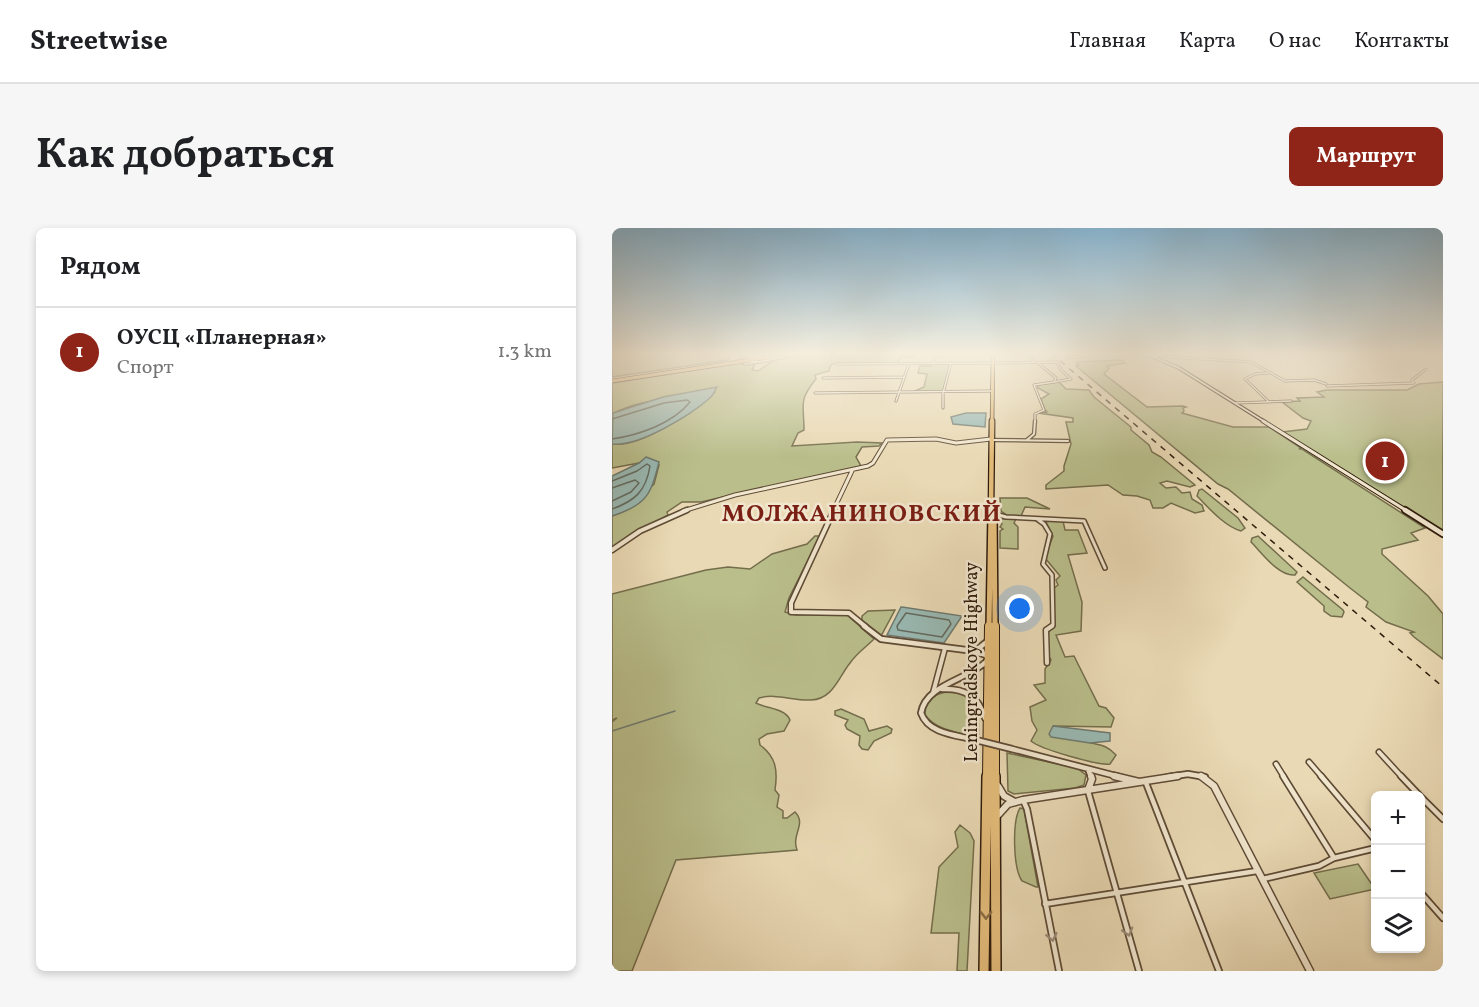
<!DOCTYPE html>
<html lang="ru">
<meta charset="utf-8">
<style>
:root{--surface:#fff;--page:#f6f6f6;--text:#202124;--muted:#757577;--line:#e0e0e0;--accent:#8f2418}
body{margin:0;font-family:Vollkorn,serif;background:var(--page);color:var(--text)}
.controls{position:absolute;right:18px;bottom:18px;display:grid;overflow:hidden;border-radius:9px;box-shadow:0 3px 9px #0003}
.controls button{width:54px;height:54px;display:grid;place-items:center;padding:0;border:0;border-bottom:2px solid var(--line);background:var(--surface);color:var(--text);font:30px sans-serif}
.you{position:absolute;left:408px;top:381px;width:21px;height:21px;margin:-15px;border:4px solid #fff;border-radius:50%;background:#1a73e8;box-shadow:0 0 0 9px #1a73e833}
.badge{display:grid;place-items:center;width:39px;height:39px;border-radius:50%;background:var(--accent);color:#fff;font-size:20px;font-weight:700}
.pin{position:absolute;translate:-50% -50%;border:3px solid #fff;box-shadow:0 2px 6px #0006}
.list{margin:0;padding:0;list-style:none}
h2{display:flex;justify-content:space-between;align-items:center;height:78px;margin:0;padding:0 24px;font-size:26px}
h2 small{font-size:20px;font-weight:400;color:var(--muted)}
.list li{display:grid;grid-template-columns:39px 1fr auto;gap:18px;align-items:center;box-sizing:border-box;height:90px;padding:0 24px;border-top:2px solid var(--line)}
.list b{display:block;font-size:22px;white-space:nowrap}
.list p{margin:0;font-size:20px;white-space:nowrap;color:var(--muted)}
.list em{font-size:20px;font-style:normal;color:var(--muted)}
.icon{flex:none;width:33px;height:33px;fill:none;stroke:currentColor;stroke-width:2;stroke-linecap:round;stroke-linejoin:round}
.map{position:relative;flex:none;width:831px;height:743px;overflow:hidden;border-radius:9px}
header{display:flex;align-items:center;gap:36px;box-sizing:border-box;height:84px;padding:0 30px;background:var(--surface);border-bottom:2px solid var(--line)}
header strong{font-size:28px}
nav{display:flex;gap:33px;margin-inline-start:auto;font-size:21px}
.intro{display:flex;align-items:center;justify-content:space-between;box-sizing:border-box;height:144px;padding:0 36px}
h1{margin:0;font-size:42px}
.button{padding:15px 27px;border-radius:9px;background:var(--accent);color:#fff;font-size:21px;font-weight:700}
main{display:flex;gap:36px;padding:0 36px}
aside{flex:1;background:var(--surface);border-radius:9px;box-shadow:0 3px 9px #0003}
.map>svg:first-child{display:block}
.green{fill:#b9be8b;stroke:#746d4c;stroke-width:1.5}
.water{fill:#99b9b3;stroke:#6f7a70;stroke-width:1.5}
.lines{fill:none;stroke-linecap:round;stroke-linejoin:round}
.shore{stroke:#646a60;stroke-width:1.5}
.stream{stroke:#6f7a70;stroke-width:1.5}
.minor-far4-casing{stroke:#5e4b36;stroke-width:3}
.minor-far3-casing{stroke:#5e4b36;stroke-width:4.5}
.minor-far2-casing{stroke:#5e4b36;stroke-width:6}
.minor-far1-casing{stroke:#5e4b36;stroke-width:7}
.minor-casing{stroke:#5e4b36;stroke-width:8}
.tertiary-far4-casing{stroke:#5e4b36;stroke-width:4}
.tertiary-far3-casing{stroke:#5e4b36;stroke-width:5}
.tertiary-far2-casing{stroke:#5e4b36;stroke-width:7}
.tertiary-far1-casing{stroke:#5e4b36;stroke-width:8}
.tertiary-casing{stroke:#5e4b36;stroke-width:9}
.secondary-far2-casing{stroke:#2f1c0c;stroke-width:4}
.secondary-far1-casing{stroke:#2f1c0c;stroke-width:5}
.secondary-casing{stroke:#2f1c0c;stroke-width:8}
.trunk-far4-casing{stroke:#2f1c0c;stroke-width:4.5}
.trunk-far3-casing{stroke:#2f1c0c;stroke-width:7}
.trunk-far2-casing{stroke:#2f1c0c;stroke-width:8}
.trunk-far1-casing{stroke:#2f1c0c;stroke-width:10}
.trunk-casing{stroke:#2f1c0c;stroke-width:12}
.motorway-casing{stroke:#2f1c0c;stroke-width:4.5}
.minor-far4{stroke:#f1e6ce;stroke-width:1.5}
.minor-far3{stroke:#f1e6ce;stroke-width:2}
.minor-far2{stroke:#f1e6ce;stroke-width:3}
.minor-far1{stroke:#f1e6ce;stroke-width:4}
.minor{stroke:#f1e6ce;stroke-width:4.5}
.tertiary-far4{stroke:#f1e6ce;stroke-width:2}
.tertiary-far3{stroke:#f1e6ce;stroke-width:3}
.tertiary-far2{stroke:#f1e6ce;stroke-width:4}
.tertiary-far1{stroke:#f1e6ce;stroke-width:4.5}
.tertiary{stroke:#f1e6ce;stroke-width:6}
.secondary-far2{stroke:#f1e6ce;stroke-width:2}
.secondary-far1{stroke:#f1e6ce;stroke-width:3}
.secondary{stroke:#f1e6ce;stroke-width:4.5}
.trunk-far4{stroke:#e4bc7a;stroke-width:3}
.trunk-far3{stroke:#e4bc7a;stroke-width:4.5}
.trunk-far2{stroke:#e4bc7a;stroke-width:5}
.trunk-far1{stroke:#e4bc7a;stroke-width:8}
.trunk{stroke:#e4bc7a;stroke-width:9}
.motorway{stroke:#e4bc7a;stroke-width:3}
.rail{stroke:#2f1c0c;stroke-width:1.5;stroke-dasharray:6 6;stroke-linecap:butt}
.tertiary-bridge-casing{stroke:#5e4b36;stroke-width:8;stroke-linecap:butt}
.motorway-bridge-casing{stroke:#2f1c0c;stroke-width:4.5;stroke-linecap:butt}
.tertiary-bridge{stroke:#f1e6ce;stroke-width:4.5}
.motorway-bridge{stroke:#e4bc7a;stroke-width:3}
.oneway{stroke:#8a6c43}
.oneway2{stroke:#9a8b77}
.labels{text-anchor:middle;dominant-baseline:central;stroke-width:5;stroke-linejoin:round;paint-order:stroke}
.street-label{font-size:18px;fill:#2f1c0c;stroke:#f1e6ce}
.district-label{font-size:24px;font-weight:bold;letter-spacing:1.5px;fill:#7a1f14;stroke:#f1e6ce}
</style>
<header>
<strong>Streetwise</strong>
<nav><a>Главная</a><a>Карта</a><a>О нас</a><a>Контакты</a></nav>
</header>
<div class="intro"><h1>Как добраться</h1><a class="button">Маршрут</a></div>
<main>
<aside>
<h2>Рядом<small></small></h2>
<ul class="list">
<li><span class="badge">1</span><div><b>ОУСЦ «Планерная»</b><p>Спорт</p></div><em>1.3 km</em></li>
</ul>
</aside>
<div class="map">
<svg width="831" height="743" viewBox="0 0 831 743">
<rect width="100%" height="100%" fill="#e9d9b4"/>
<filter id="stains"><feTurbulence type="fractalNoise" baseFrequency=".00333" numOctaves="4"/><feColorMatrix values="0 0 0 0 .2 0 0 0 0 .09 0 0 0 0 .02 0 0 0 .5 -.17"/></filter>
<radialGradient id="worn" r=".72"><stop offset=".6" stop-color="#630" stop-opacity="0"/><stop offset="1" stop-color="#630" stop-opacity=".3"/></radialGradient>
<path class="green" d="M0 125H120L116 132 0 149Z
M197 125H304L302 129H289L285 135H223L219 137 217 143 203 147 204 151C186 173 192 176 192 202L186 205 180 218 245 214 270 215 267 218 250 219 244 229 249 238 89 274H70L55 284 56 287 0 319V288L12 283 42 256 47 237 27 235 0 240V216C30 220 81 183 103 164L100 160C67 171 31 170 0 186V155L127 135 133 137 143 136 140 142 146 143 164 131Z
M509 132 513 135 495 138 497 140 492 146 535 179 571 178 574 179 571 180 572 183 570 185 621 199H657L689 220 687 221H690L813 300 799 305 806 312 770 321V326L816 368 831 386V431L802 409 798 405 802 404 774 394 754 379 756 374 738 360 616 261 606 256 464 138 467 137 464 135 466 134Z
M319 136H338L332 164H301L312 159 315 146 306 145 308 138H319Z
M447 154 454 161 477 162 482 169 519 199V202L537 217 540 224 549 229 583 257 578 259 555 253 548 255 554 260 564 259 570 265 578 264 580 271 590 277 592 283 583 285 559 275 551 280H541L538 272 525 268 511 267 496 257 434 261V257L452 243V238L459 216 454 194H461V190L426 185 435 184 433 182 429 171 437 166 426 160 425 157Z
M831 154V303L670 204 695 201 699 193 691 190 670 174 688 173 685 170 712 169 705 164 715 162H795L807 156Z
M590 261 626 290 633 300 629 303C612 298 597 280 585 268L587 262Z
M388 270H415L438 281 413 279 409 288H396L389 283Z
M392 290 404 291 402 295 406 299V321L388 320V303L391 301 388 299 390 296 388 292Z
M433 292 451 293 453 302H466L475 325 456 327 470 374 469 403 444 407 453 429 462 428 487 478 494 480 502 490 499 499 441 498C452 503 462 509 473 513 485 518 492 514 504 527L498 536C487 538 428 521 419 513L425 502 420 493 418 479 434 472 422 457 433 455V441L439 432 436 427V404L442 397V360L446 357 444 352 448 348 433 330 441 308Z
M203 308H208L177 370 173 384 184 387 234 386 262 411C254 419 244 426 238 435 226 450 221 471 199 472 181 473 164 465 147 470L144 475C155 481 173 480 178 492L172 503 155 506 147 511 148 517C164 529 166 542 163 562L167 567 165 579 171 583V590H175L183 584C195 596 179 606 185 622L64 632 20 743H0V494L5 490 0 492V366L94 342 116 339 138 341 160 326 195 316Z
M646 308 685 344 683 347C667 349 650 325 639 314L640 310Z
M691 349 731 382 732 384 730 389 719 388 712 383V378L685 354Z
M283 382 269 408 250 392V388L256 383Z
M341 463C369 469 366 481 367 506L363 504 359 508C343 504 323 501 313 487 312 470 327 464 341 463Z
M229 481 252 491 257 503 275 498 280 501 279 505 262 513 256 522 250 521 247 517 248 508 235 501 233 497 236 492 223 487V483Z
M395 525 465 540 474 547 472 557 463 560 402 566 396 563Z
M408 580 412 581 426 659H424L410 653C401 640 400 593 408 580Z
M348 597 358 605 362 613 355 743H345L347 705H319L327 639 346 619 343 604Z
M746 636 763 661 718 671 702 645Z"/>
<path class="water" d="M105 159C102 163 103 164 99 169 79 187 27 219 0 216L1 185 51 169Z
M354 185H374L373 199 341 196 339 189Z
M34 229 47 234C39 266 35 277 0 288V248L27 235Z
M289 379H290L350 388 332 415 275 407Z
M441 498 498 505V513L478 515 439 509 437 506Z"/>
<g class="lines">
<path class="shore" d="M0 191 52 175 75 172 78 174C60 196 27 207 0 211
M0 253 25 243 35 236 38 238C34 263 23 273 0 281
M0 260 23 252 27 255 19 264 0 273
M294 385 337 392 339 396 330 409 286 402 285 398Z"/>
<path class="stream" d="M553 125 555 127
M0 503 63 483"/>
<defs>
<path id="minor-far4" d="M418 125 421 134
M142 127 127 129 133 136 146 134
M541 128 639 134 673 153 702 152 714 156
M456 130 497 125
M383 135 445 134 449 142 459 151 442 154
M224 136 381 135
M322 136 323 129 347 125
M656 145 643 146 633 151 657 174
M211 150 292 149
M715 158 802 155 800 152 814 141
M203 165 380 163
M284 173 297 136
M623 175 679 173
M331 180V165L339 135
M423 194V186L432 182 422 157 442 154 444 150 425 134"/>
<path id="minor-far3" d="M382 212 456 213
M415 212 422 206 423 193"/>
<path id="minor-far2" d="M383 286 394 289 472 293 493 340
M425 291 432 296 438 306 431 336 440 347 441 397 438 399"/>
<path id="minor-far1" d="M435 435 434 402 440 398
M321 465 333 420
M767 524 790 549
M697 534 710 549
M664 536 672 549"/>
<path id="minor" d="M671 548 722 630
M709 548 764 613
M789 548 808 568
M534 555 607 743
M476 563 527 743
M808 568 831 591
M411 572 415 581 447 743
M651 651 707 638 722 630 764 620
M808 664 831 690
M433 676 645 643"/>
<path id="tertiary-far4" d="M162 125 132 131 135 134H147L191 125"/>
<path id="tertiary-far3" d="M71 283 123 267 256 238 261 235 275 212 324 211 344 215 379 211
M221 283 240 243"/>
<path id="tertiary-far2" d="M222 282 179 375V384L237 385 254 399
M0 322 28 303 75 282"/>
<path id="tertiary-far1" d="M252 398 269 411 362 423 377 428
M363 423 376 413
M330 461C353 460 366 468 373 490
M360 511C342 507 316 505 309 485 314 456 356 452 375 433
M400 521 508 549
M476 541 479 549
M556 549 576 546 593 549"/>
<path id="tertiary" d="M502 548 527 554
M589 548 602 558 698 743
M386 558 392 568 401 573
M476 562 480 551 479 548
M386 587 396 576 411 572 566 548"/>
<path id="secondary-far2" d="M532 125 567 140 653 194"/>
<path id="secondary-far1" d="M651 193 795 283"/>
<path id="secondary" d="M793 282 831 306"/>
<path id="trunk-far4" d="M380 194 381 125"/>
<path id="trunk-far3" d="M382 275V283
M379 283 380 193"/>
<path id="trunk-far2" d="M382 282 383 399
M377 399 379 282"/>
<path id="trunk-far1" d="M383 398V549
M375 549 377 398"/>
<path id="trunk" d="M383 548 384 743
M372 743 375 548"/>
<path id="motorway" d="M138 132 186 125
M0 153 126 134"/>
</defs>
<use href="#minor-far4" class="minor-far4-casing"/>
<use href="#minor-far3" class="minor-far3-casing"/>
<use href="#minor-far2" class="minor-far2-casing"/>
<use href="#minor-far1" class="minor-far1-casing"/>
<use href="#minor" class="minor-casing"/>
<use href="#tertiary-far4" class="tertiary-far4-casing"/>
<use href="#tertiary-far3" class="tertiary-far3-casing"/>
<use href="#tertiary-far2" class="tertiary-far2-casing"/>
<use href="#tertiary-far1" class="tertiary-far1-casing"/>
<use href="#tertiary" class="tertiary-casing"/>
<use href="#secondary-far2" class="secondary-far2-casing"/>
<use href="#secondary-far1" class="secondary-far1-casing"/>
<use href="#secondary" class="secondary-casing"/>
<use href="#trunk-far4" class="trunk-far4-casing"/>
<use href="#trunk-far3" class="trunk-far3-casing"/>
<use href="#trunk-far2" class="trunk-far2-casing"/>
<use href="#trunk-far1" class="trunk-far1-casing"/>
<use href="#trunk" class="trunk-casing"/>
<use href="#motorway" class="motorway-casing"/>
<use href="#minor-far4" class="minor-far4"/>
<use href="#minor-far3" class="minor-far3"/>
<use href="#minor-far2" class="minor-far2"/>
<use href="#minor-far1" class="minor-far1"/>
<use href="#minor" class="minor"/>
<use href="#tertiary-far4" class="tertiary-far4"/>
<use href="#tertiary-far3" class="tertiary-far3"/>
<use href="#tertiary-far2" class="tertiary-far2"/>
<use href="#tertiary-far1" class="tertiary-far1"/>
<use href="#tertiary" class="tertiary"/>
<use href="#secondary-far2" class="secondary-far2"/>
<use href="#secondary-far1" class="secondary-far1"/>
<use href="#secondary" class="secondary"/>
<use href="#trunk-far4" class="trunk-far4"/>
<use href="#trunk-far3" class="trunk-far3"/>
<use href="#trunk-far2" class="trunk-far2"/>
<use href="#trunk-far1" class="trunk-far1"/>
<use href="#trunk" class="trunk"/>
<use href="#motorway" class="motorway"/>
<path class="rail" d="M439 125 831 459"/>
<defs>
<path id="tertiary-bridge" d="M360 511 400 521"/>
<path id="motorway-bridge" d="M126 134 138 132"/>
</defs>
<use href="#tertiary-bridge" class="tertiary-bridge-casing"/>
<use href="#motorway-bridge" class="motorway-bridge-casing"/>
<use href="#tertiary-bridge" class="tertiary-bridge"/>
<use href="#motorway-bridge" class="motorway-bridge"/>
</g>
<defs><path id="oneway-chevron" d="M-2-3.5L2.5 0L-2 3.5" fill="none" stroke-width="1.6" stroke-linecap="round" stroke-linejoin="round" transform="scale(1.5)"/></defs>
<use class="oneway" href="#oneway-chevron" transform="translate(374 687) rotate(91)"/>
<g class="oneway2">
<use href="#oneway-chevron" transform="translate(516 704) rotate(74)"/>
<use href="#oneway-chevron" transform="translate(440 709) rotate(78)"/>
</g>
<linearGradient id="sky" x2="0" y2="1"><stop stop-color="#88b6d3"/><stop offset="0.55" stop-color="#f5eedd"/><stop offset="1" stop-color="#f5eedd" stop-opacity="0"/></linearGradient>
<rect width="831" height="229" fill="url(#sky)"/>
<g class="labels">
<g class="street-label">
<text transform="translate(360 434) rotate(-90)">Leningradskoye Highway</text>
</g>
<g class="district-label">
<text x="250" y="287">МОЛЖАНИНОВСКИЙ</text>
</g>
</g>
<rect width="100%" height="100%" filter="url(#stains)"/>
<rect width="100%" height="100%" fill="url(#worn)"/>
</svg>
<div class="controls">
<button>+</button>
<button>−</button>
<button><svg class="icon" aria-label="layers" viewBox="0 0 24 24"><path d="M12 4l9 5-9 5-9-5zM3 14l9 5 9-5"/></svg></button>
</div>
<div class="you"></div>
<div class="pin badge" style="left:773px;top:233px">1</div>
</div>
</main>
